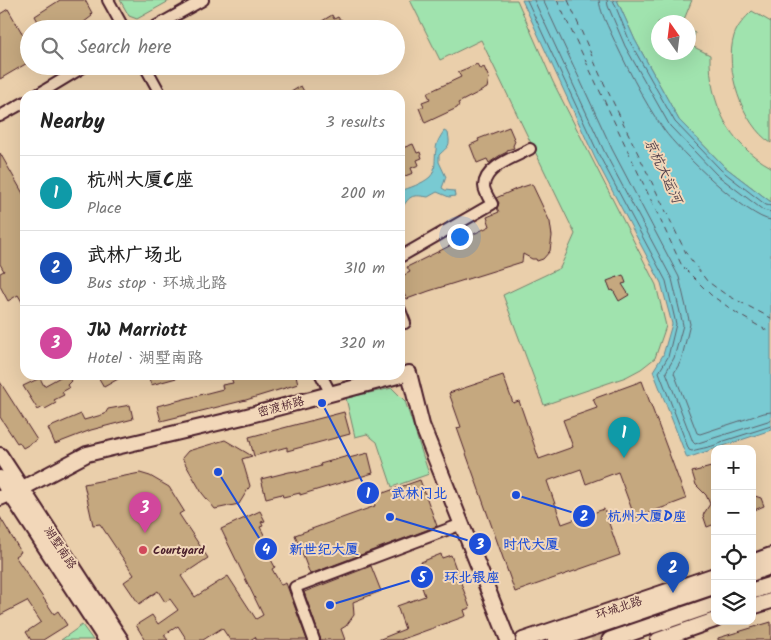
<!DOCTYPE html>
<meta charset="utf-8">
<style>
:root{--surface:#fff;--page:#f6f6f6;--text:#222;--muted:#767676;--line:#e0e0e0;--accent:#d1495b}
body{margin:0;font-family:Kalam,"LXGW WenKai TC",sans-serif;background:var(--page);color:var(--text)}
.controls{position:absolute;right:15px;bottom:15px;display:grid;overflow:hidden;border-radius:10px;box-shadow:0 5px 20px #0002}
.controls button{width:45px;height:45px;display:grid;place-items:center;padding:0;border:0;border-bottom:1px solid var(--line);background:var(--surface);color:var(--text);font:25px sans-serif}
.compass{position:absolute;left:651px;top:15px;width:45px;height:45px;border-radius:50%;background:var(--surface);box-shadow:0 5px 20px #0002;rotate:346deg}
.you{position:absolute;left:459px;top:236px;width:18px;height:18px;margin:-12px;border:4px solid #fff;border-radius:50%;background:#1a73e8;box-shadow:0 0 0 8px #1a73e833}
.badge{display:grid;place-items:center;width:32px;height:32px;border-radius:50%;background:var(--accent);color:#fff;font-size:16px;font-weight:700}
.pin{position:absolute;translate:-50% -41px;filter:drop-shadow(0 1px 2px #0008)}
.pin::after{content:'';position:absolute;top:26px;width:18px;height:15px;background:inherit;clip-path:polygon(0 0,100% 0,50% 100%)}
.list{margin:0;padding:0;list-style:none}
h2{display:flex;justify-content:space-between;align-items:center;height:65px;margin:0;padding:0 20px;font-size:21px}
h2 small{font-size:16px;font-weight:400;color:var(--muted)}
.list li{display:grid;grid-template-columns:32px 1fr auto;gap:15px;align-items:center;box-sizing:border-box;height:75px;padding:0 20px;border-top:1px solid var(--line)}
.list b{display:block;font-size:19px;white-space:nowrap}
.list p{margin:0;font-size:16px;white-space:nowrap;color:var(--muted)}
.list em{font-size:16px;font-style:normal;color:var(--muted)}
.icon{flex:none;width:28px;height:28px;fill:none;stroke:currentColor;stroke-width:2;stroke-linecap:round;stroke-linejoin:round}
.map{position:relative;flex:none;width:771px;height:640px;overflow:hidden}
.search{position:absolute;background:var(--surface);box-shadow:0 5px 20px #0002;left:20px;top:20px;width:385px;height:55px;display:flex;align-items:center;gap:12px;box-sizing:border-box;padding:0 18px;border-radius:28px;color:var(--muted);font-size:19px}
.panel{position:absolute;background:var(--surface);box-shadow:0 5px 20px #0002;left:20px;top:90px;width:385px;height:290px;border-radius:15px}
.map>svg:first-child{display:block}
.green{fill:#a0e3ae;stroke:#75816c}
.water{fill:#79cad2;stroke:#66868f}
.lines{fill:none;stroke-linecap:round;stroke-linejoin:round}
.shore{stroke:#5d636e;stroke-width:1}
.ferry{stroke:#53414c;stroke-width:1;stroke-dasharray:6 5;stroke-linecap:butt}
.building{fill:#c5a87f;stroke:#4a1f2b}
.highway-tunnel{stroke:#caac91;stroke-width:18;stroke-dasharray:18 9;stroke-linecap:butt}
.street-casing{stroke:#4a1f2b;stroke-width:14}
.secondary-casing{stroke:#4a1f2b;stroke-width:18}
.primary-casing{stroke:#4a1f2b;stroke-width:19}
.street{stroke:#f2d7b9;stroke-width:10}
.secondary{stroke:#f2d7b9;stroke-width:14}
.primary{stroke:#f2d7b9;stroke-width:15}
.poi-dot{fill:#d1495b;stroke:#f2d7b9;stroke-width:2}
.labels{text-anchor:middle;dominant-baseline:central;stroke-width:4;stroke-linejoin:round;paint-order:stroke}
.street-label{font-size:12px;fill:#4a1f2b;stroke:#f2d7b9}
.poi-label{font-size:12px;font-weight:bold;fill:#4a1f2b;stroke:#f2d7b9;text-anchor:start}
.water-label{font-size:14px;font-style:italic;fill:#53414c;stroke:#f2d7b9}
.leader{fill:none;stroke:#1d4ed8;stroke-width:2}
.callout-dot{fill:#1d4ed8;stroke:#f2d7b9;stroke-width:2}
.mark-label{font-size:15px;text-anchor:middle;font-weight:bold;fill:#fff}
.callout-label{font-size:14px;text-anchor:middle;font-weight:bold;fill:#1d4ed8;stroke:#f2d7b9;stroke-width:4;stroke-linejoin:round;paint-order:stroke}
</style>
<div class="map">
<svg width="771" height="640" viewBox="0 0 771 640">
<rect width="100%" height="100%" fill="#eacfab"/>
<filter id="ink" filterUnits="userSpaceOnUse"><feTurbulence type="fractalNoise" baseFrequency=".02" numOctaves="2"/><feDisplacementMap in="SourceGraphic" scale="10" xChannelSelector="R" yChannelSelector="G"/><feConvolveMatrix kernelMatrix="1 2 1 2 8 2 1 2 1" color-interpolation-filters="sRGB"/></filter>
<g filter="url(#ink)">
<path class="green" d="M120 0H171L137 19 129 16Z
M410 0H517L553 82 656 285 666 326 655 358 641 369 626 377 544 405 503 295 560 268 575 234 481 40 440 60Z
M617 0H692L683 22H658V52H688L689 29 695 33 692 46 710 55C709 102 728 144 771 167V202L725 167 679 120 635 40Z
M752 11 771 22V143C742 125 724 68 734 36 737 26 745 18 752 11Z
M392 388 405 401 429 474 392 487 377 442 367 434 355 437 346 398Z
M82 625 93 640H61Z"/>
<path class="water" d="M522 0H617L635 40 679 120 725 167 771 202V430L687 458 653 371 663 355 672 324 661 283 595 158Z
M444 131 448 133C451 147 448 146 439 155V162L446 177 442 188 445 190 454 191 455 196 449 197 437 192 428 197C410 194 410 196 400 211V191C409 188 422 184 430 177 437 170 434 159 436 150 436 143 440 137 444 131Z"/>
<g class="lines">
<path class="shore" d="M527 0 599 155 666 281 676 324 668 357 659 372 689 450 692 451C701 448 715 447 721 442L771 426
M534 0 605 153 672 279 683 325 674 358 666 372 693 442 695 444 771 420
M543 0 612 149 679 277 690 324 681 361 674 373 697 433 700 434 764 413 771 412
M599 0C600 10 605 20 609 29 624 61 643 101 664 130 678 150 749 219 771 220
M607 0 608 6 625 46 670 126 717 175 763 210 771 212
M613 0 630 42 675 122 721 170 766 205 771 206"/>
<path class="ferry" d="M557 0 682 266 711 295 741 316 771 333
M568 0 600 75 686 253 707 281 725 294 771 318"/>
</g>
<path class="building" d="M60 0H85L92 13 91 14 92 16 75 29H42L35 16Z
M8 9 29 45V62L0 79V14Z
M332 15 334 19 338 17 340 20 341 19 346 29H309Z
M477 64 480 69 484 67 489 78 487 88 458 103 459 105 457 108 425 123 419 108 424 106 422 102 430 99 427 93 461 77 458 72Z
M301 86 306 95H286Z
M509 127 515 141 513 146 514 148 507 150V152L499 156 489 163 487 159 477 163 470 145 479 141 478 139Z
M413 144 417 153 420 152 422 158 417 160 419 165 411 168 413 173 400 178V149Z
M0 153 25 197V307L18 295 8 301 0 286V273L4 271 0 264Z
M532 184 550 222 552 236 550 251 543 259 537 261 536 259H532L523 254 522 262 429 291 407 299 400 288V277L410 272 407 267 490 226 487 217 499 212 497 208 499 203 496 198 516 189Z
M623 275 626 283 622 284 629 295 619 301 613 290 611 291 607 281Z
M64 375H67L71 381 67 385 69 388 62 392 64 395 54 400 56 403 45 409 43 407 38 410 23 386 40 378 44 386Z
M97 375H125L104 387Z
M148 375H179L180 377 151 385Z
M230 375H242L244 380 260 375H296L298 384 246 400 161 421 157 406 223 389 222 385 233 383Z
M503 375 513 403 519 401 539 459 573 447 563 420 597 408 593 399 642 381 686 499 635 518 618 472 586 484 581 469 547 481 562 524 604 509 620 555 515 592 457 428 461 427 449 393Z
M0 382 37 440 23 448 19 442 17 443 0 417Z
M130 405 133 419 91 430 55 444 48 428 81 414 84 420 105 414 108 409Z
M344 412 350 434 287 451V447L254 456 249 437Z
M225 440 252 456 242 459 250 486 239 504 215 509 202 493 182 458 188 451Z
M368 453 373 473 300 495V493L283 497 282 494 266 498 261 479 289 472 296 471V473L321 466 320 464 348 456 349 458Z
M715 466V524L707 527 703 515 710 504 706 495 696 485 692 472Z
M140 473 150 476 169 487 184 511 179 514 208 558 181 576 195 597 228 576 256 619 263 615 221 529 260 511 265 521 261 522 263 526 260 527 274 554 269 556 275 567 272 569 281 585 286 583 307 640H257L255 637 250 640H230L222 628 203 640H187L178 626 164 635 168 640H145L136 625 152 615 158 624 178 610 170 599 165 602 158 591 139 604 124 582 134 575 100 524 93 525 84 484Z
M420 480 437 526 310 574 295 535 375 506 372 497Z
M752 495 761 498 764 506 752 511Z
M0 517 21 552 15 556 54 614 58 611 67 625 43 640H31L26 632 41 622 27 601 0 615Z
M441 554 442 558 451 555 470 608 464 610 466 616 400 640H378L405 629 397 606 425 596 415 567 422 565 421 562Z
M371 566 381 591 353 602 354 615 346 626 341 629 345 640H321L304 592Z
M771 622V640H718V638Z"/>
<g class="lines">
<path class="highway-tunnel" d="M752 581 771 575
M591 640 715 595"/>
<defs>
<path id="street" d="M108 0 124 29
M151 29 203 0
M145 66 161 95
M37 95 85 66
M0 116 25 102
M400 257 492 204C489 199 484 191 484 186 485 166 516 157 530 149
M400 310 405 323
M321 375 331 394
M314 640 295 587 462 524"/>
<path id="secondary" d="M0 455 121 640
M0 478 106 640
M0 498 21 489 87 454 243 417 409 373 422 425 508 640
M752 562 771 555
M752 607 771 601
M523 640 715 575
M658 640 715 620"/>
<path id="primary" d="M752 573 771 566
M752 591 771 585
M556 640 715 586
M610 640 715 604"/>
</defs>
<use href="#street" class="street-casing"/>
<use href="#secondary" class="secondary-casing"/>
<use href="#primary" class="primary-casing"/>
<use href="#street" class="street"/>
<use href="#secondary" class="secondary"/>
<use href="#primary" class="primary"/>
</g>
</g>
<circle class="poi-dot" cx="143" cy="550" r="5"/>
<g class="labels">
<g class="street-label">
<text transform="translate(281 407) rotate(-15)">密渡桥路</text>
<text transform="translate(60 548) rotate(56)">湖墅南路</text>
<text transform="translate(619 608) rotate(-18)">环城北路</text>
</g>
<g class="poi-label">
<text x="153" y="550">Courtyard</text>
</g>
<g class="water-label">
<text transform="translate(663 171) rotate(65)">京杭大运河</text>
</g>
</g>
<path class="leader" d="M322 403L368 493M516 495L584 516M390 517L480 544M218 472L266 549M330 605L422 577"/>
<g class="callout-dot">
<circle cx="322" cy="403" r="5"/>
<circle cx="516" cy="495" r="5"/>
<circle cx="390" cy="517" r="5"/>
<circle cx="218" cy="472" r="5"/>
<circle cx="330" cy="605" r="5"/>
<circle cx="368" cy="493" r="12"/>
<circle cx="584" cy="516" r="12"/>
<circle cx="480" cy="544" r="12"/>
<circle cx="266" cy="549" r="12"/>
<circle cx="422" cy="577" r="12"/>
</g>
<g class="mark-label">
<text x="368" y="498">1</text>
<text x="584" y="521">2</text>
<text x="480" y="549">3</text>
<text x="266" y="554">4</text>
<text x="422" y="582">5</text>
</g>
<g class="callout-label">
<text x="419" y="498">武林门北</text>
<text x="647" y="521">杭州大厦D座</text>
<text x="531" y="549">时代大厦</text>
<text x="324" y="554">新世纪大厦</text>
<text x="472" y="582">环北银座</text>
</g>
</svg>
<div class="controls">
<button>+</button>
<button>−</button>
<button><svg class="icon" aria-label="locate" viewBox="0 0 24 24"><circle cx="12" cy="12" r="6"/><path d="M12 2v4M12 18v4M2 12h4M18 12h4"/></svg></button>
<button><svg class="icon" aria-label="layers" viewBox="0 0 24 24"><path d="M12 4l9 5-9 5-9-5zM3 14l9 5 9-5"/></svg></button>
</div>
<svg class="compass" viewBox="-18 -18 36 36"><path d="M0-13l5 13h-10z" fill="#e53935"/><path d="M0 13l5-13h-10z" fill="#767676"/></svg>
<div class="you"></div>
<div class="pin badge" style="left:624px;top:458px;background:#0f9aa8">1</div>
<div class="pin badge" style="left:673px;top:593px;background:#1a4fb4">2</div>
<div class="pin badge" style="left:145px;top:533px;background:#d1479c">3</div>
<div class="search"><svg class="icon" aria-label="search" viewBox="0 0 24 24"><circle cx="10" cy="10" r="6"/><path d="M15 15l6 6"/></svg>Search here</div>
<section class="panel">
<h2>Nearby<small>3 results</small></h2>
<ul class="list">
<li><span class="badge" style="background:#0f9aa8">1</span><div><b>杭州大厦C座</b><p>Place</p></div><em>200 m</em></li>
<li><span class="badge" style="background:#1a4fb4">2</span><div><b>武林广场北</b><p>Bus stop · 环城北路</p></div><em>310 m</em></li>
<li><span class="badge" style="background:#d1479c">3</span><div><b>JW Marriott</b><p>Hotel · 湖墅南路</p></div><em>320 m</em></li>
</ul>
</section>
</div>
